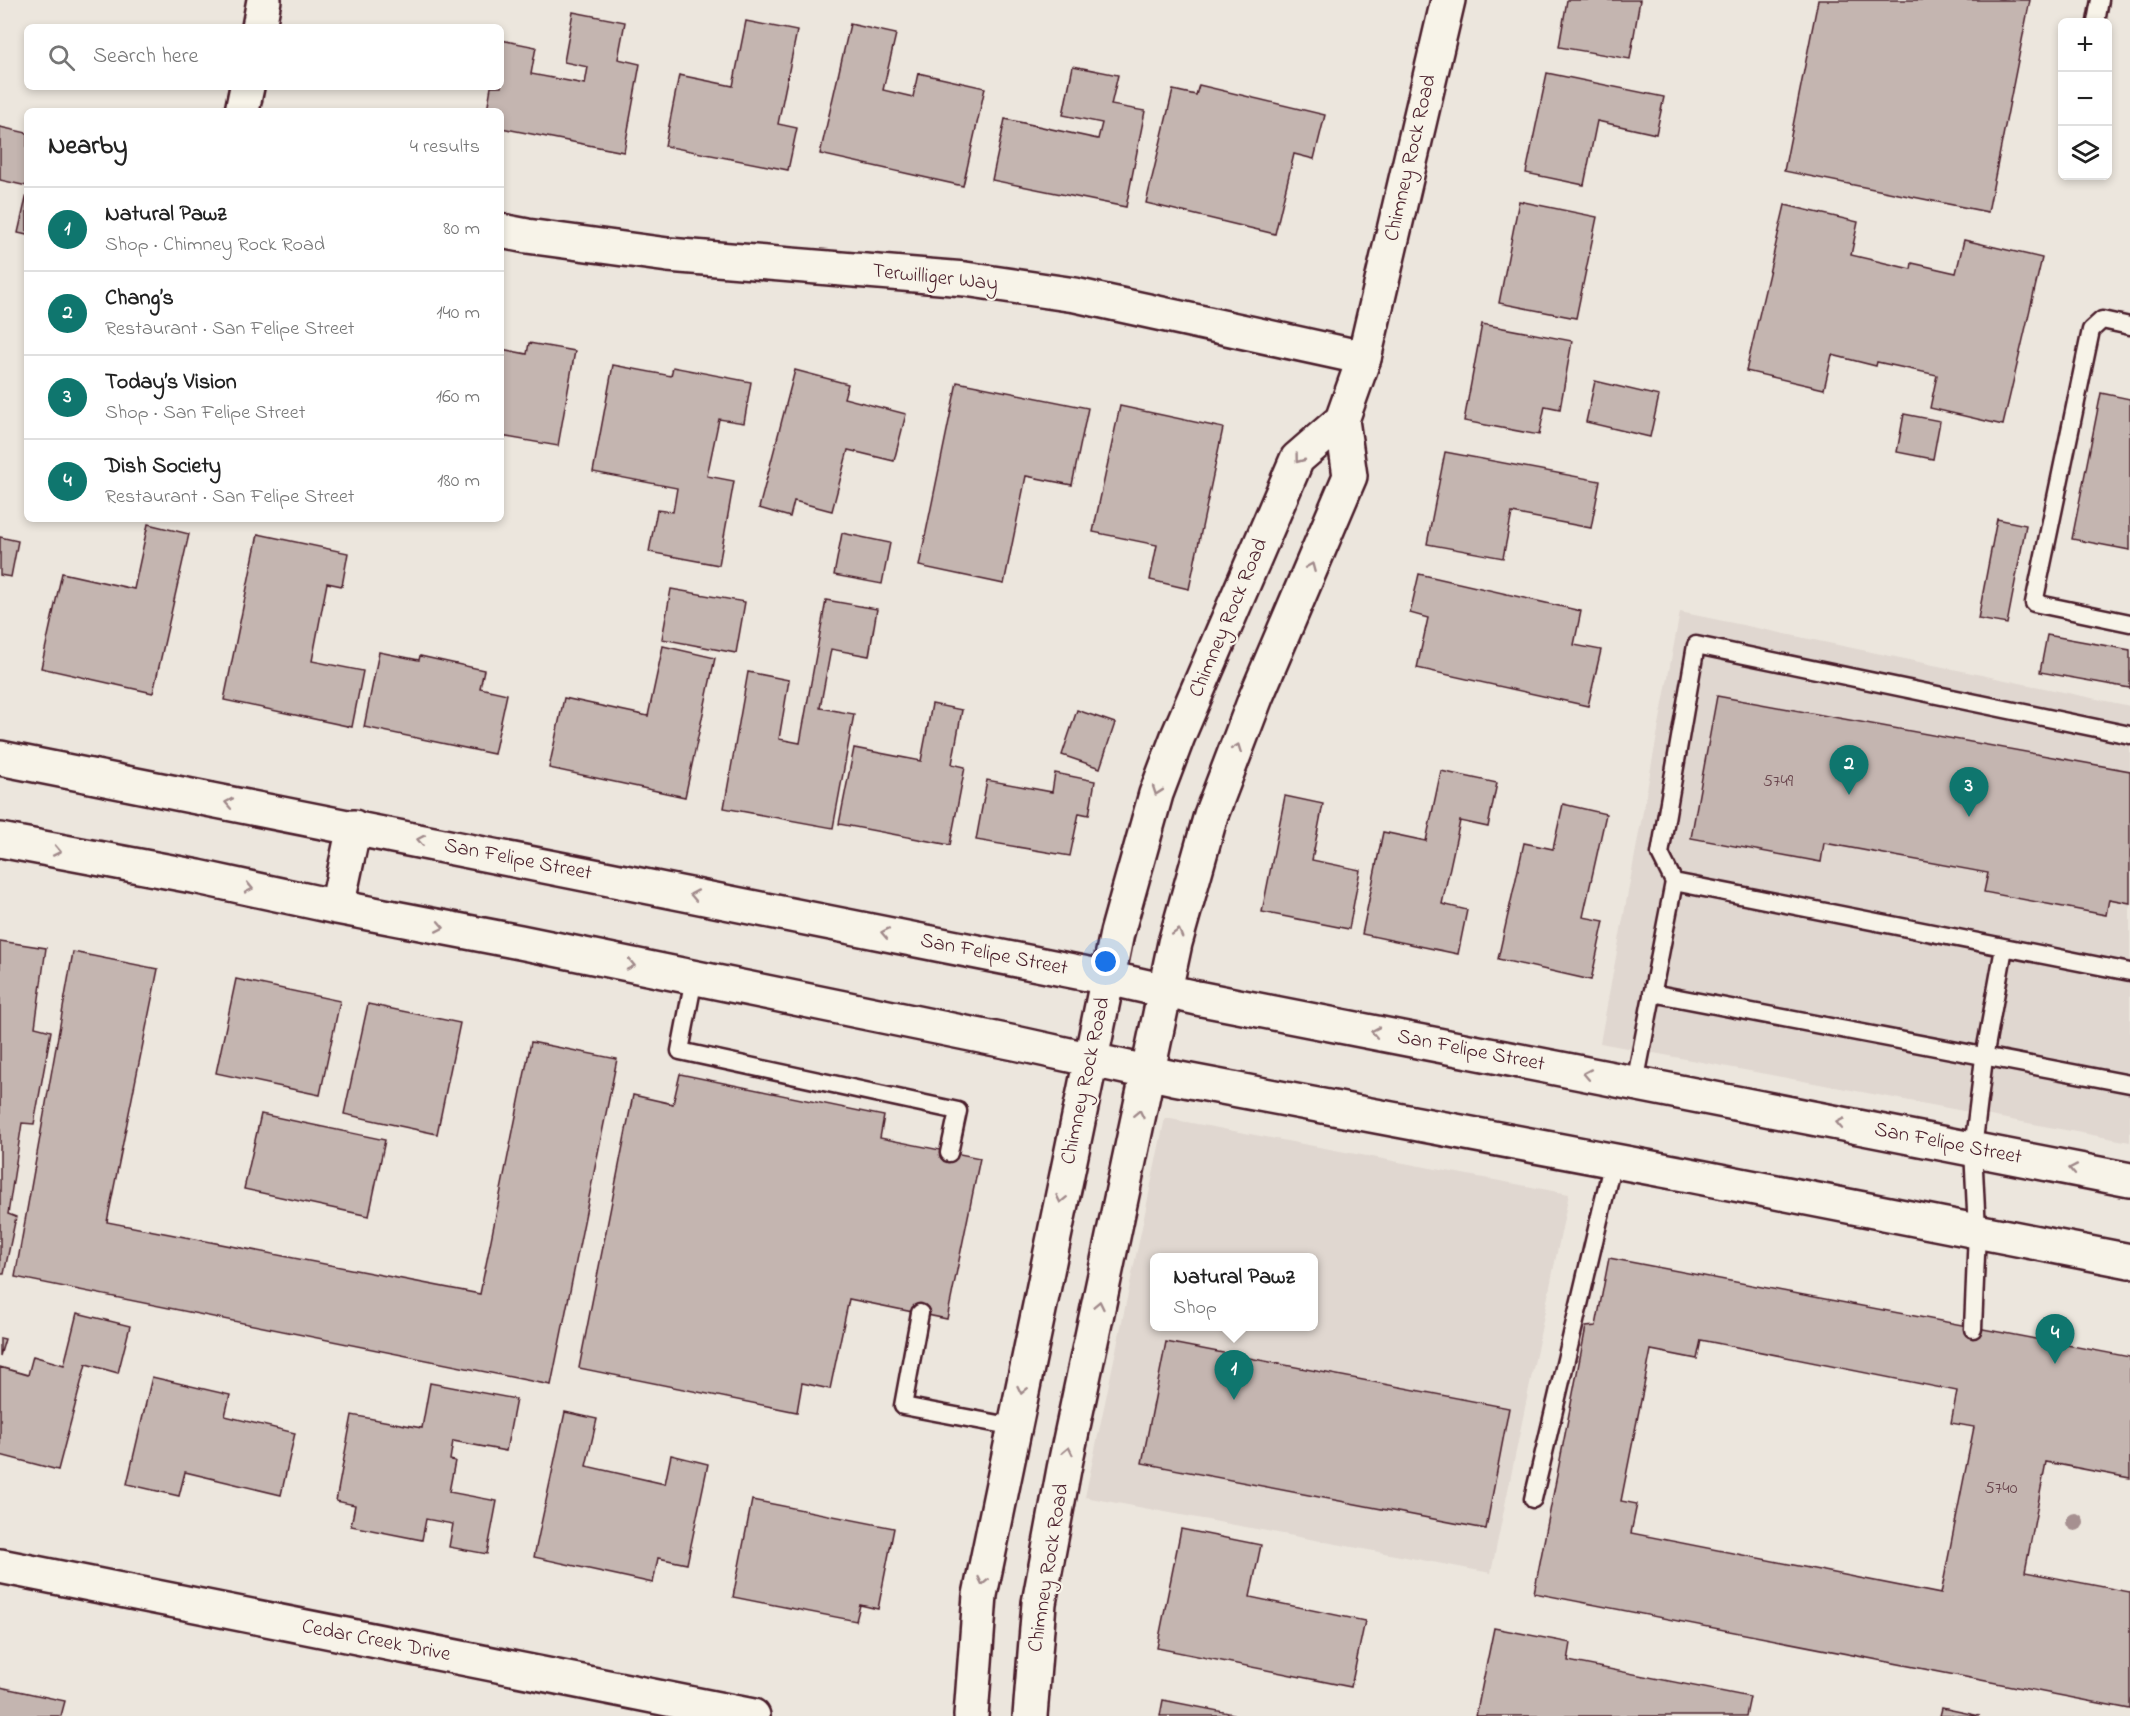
<!DOCTYPE html>
<meta charset="utf-8">
<style>
:root{--surface:#fff;--page:#f2f2f2;--text:#222;--muted:#767676;--line:#e0e0e0;--accent:#0f766e}
body{margin:0;font-family:"Indie Flower",sans-serif;background:var(--page);color:var(--text)}
.controls{position:absolute;right:18px;top:18px;display:grid;overflow:hidden;border-radius:9px;box-shadow:0 3px 9px #0003}
.controls button{width:54px;height:54px;display:grid;place-items:center;padding:0;border:0;border-bottom:2px solid var(--line);background:var(--surface);color:var(--text);font:30px sans-serif}
.you{position:absolute;left:1106px;top:962px;width:21px;height:21px;margin:-15px;border:4px solid #fff;border-radius:50%;background:#1a73e8;box-shadow:0 0 0 9px #1a73e833}
.badge{display:grid;place-items:center;width:39px;height:39px;border-radius:50%;background:var(--accent);color:#fff;font-size:20px;font-weight:700}
.pin{position:absolute;translate:-50% -50px;filter:drop-shadow(0 2px 3px #0008)}
.pin::after{content:'';position:absolute;top:32px;width:21px;height:18px;background:inherit;clip-path:polygon(0 0,100% 0,50% 100%)}
.popup{position:absolute;left:1150px;top:1253px;width:168px;height:78px;box-sizing:border-box;display:grid;place-content:center;border-radius:9px;background:var(--surface);filter:drop-shadow(0 2px 4px #0005);font-size:20px;white-space:nowrap;color:var(--muted)}
.popup b{font-size:22px;color:var(--text)}
.popup::after{content:'';position:absolute;left:50%;top:100%;margin-left:-12px;border:12px solid transparent;border-top-color:var(--surface)}
.list{margin:0;padding:0;list-style:none}
h2{display:flex;justify-content:space-between;align-items:center;height:78px;margin:0;padding:0 24px;font-size:26px}
h2 small{font-size:20px;font-weight:400;color:var(--muted)}
.list li{display:grid;grid-template-columns:39px 1fr auto;gap:18px;align-items:center;box-sizing:border-box;height:84px;padding:0 24px;border-top:2px solid var(--line)}
.list b{display:block;font-size:22px;white-space:nowrap}
.list p{margin:0;font-size:20px;white-space:nowrap;color:var(--muted)}
.list em{font-size:20px;font-style:normal;color:var(--muted)}
.icon{flex:none;width:33px;height:33px;fill:none;stroke:currentColor;stroke-width:2;stroke-linecap:round;stroke-linejoin:round}
.map{position:relative;flex:none;width:2130px;height:1716px;overflow:hidden}
.search{position:absolute;background:var(--surface);box-shadow:0 3px 9px #0003;left:24px;top:24px;width:480px;height:66px;display:flex;align-items:center;gap:15px;box-sizing:border-box;padding:0 21px;border-radius:9px;color:var(--muted);font-size:22px}
.panel{position:absolute;background:var(--surface);box-shadow:0 3px 9px #0003;left:24px;top:108px;width:480px;height:414px;border-radius:9px}
.map>svg:first-child{display:block}
.built{fill:#e0d7d0;fill-rule:evenodd}
.building{fill:#c4b5b0;stroke:#4a1f2b;stroke-width:1.5;fill-rule:evenodd}
.lines{fill:none;stroke-linecap:round;stroke-linejoin:round}
.lane-casing{stroke:#4a1f2b;stroke-width:21}
.street-casing{stroke:#4a1f2b;stroke-width:38}
.secondary-casing{stroke:#4a1f2b;stroke-width:38}
.lane{stroke:#f7f3e8;stroke-width:16}
.street{stroke:#f7f3e8;stroke-width:33}
.secondary{stroke:#f7f3e8;stroke-width:33}
.tree{fill:#a69090}
.oneway{stroke:#a0898a}
.labels{text-anchor:middle;dominant-baseline:central;stroke-width:4.5;stroke-linejoin:round;paint-order:stroke}
.number-label{font-size:18px;fill:#68444c}
.street-label{font-size:21px;fill:#4a1f2b;stroke:#f7f3e8}
</style>
<div class="map">
<svg width="2130" height="1716" viewBox="0 0 2130 1716">
<rect width="100%" height="100%" fill="#ece6dd"/>
<filter id="ink" filterUnits="userSpaceOnUse"><feTurbulence type="fractalNoise" baseFrequency=".0167" numOctaves="2"/><feDisplacementMap in="SourceGraphic" scale="12" xChannelSelector="R" yChannelSelector="G"/><feConvolveMatrix kernelMatrix="1 2 1 2 8 2 1 2 1" color-interpolation-filters="sRGB"/></filter>
<g filter="url(#ink)">
<path class="built" d="M1680 612 2130 706V1142L1600 1043Z
M1165 1118 1569 1194 1491 1573 1085 1497ZM1154 1258H1314V1326H1154Z"/>
<path class="building" d="M1567 0H1640L1630 59 1559 47Z
M1818 0H2030L1988 212 1784 171Z
M573 12 625 22 618 59 640 64 624 152 501 128V111H487L491 87H501V40L536 47 531 74 585 84 588 67 564 62Z
M746 21 797 31 778 124 797 128 788 170 665 146 679 75 733 86Z
M850 24 896 34 883 90 913 97 918 73 985 88 963 186 820 154Z
M1073 66 1118 75 1111 105 1145 111 1126 207 992 180 1005 119 1098 139 1102 123 1063 115Z
M1547 73 1664 97 1656 134 1597 121 1584 185 1526 173Z
M1199 85 1325 115 1314 159 1294 154 1275 234 1146 203 1173 90 1196 95Z
M0 127 27 133V186L0 180Z
M27 194V235L18 233Z
M1519 201 1597 217 1576 318 1499 303Z
M1785 205 1858 222 1851 255 1911 269 1912 263 1956 273 1964 240 2042 258 2003 425 1930 408 1937 375 1877 362 1876 366 1832 355 1824 389 1746 371Z
M1482 324 1572 341 1560 409 1545 406 1539 435 1464 421Z
M529 343 575 351 558 446 501 436V349L527 354Z
M613 365 671 376 673 367 751 382 744 423 719 419 707 476 734 481 719 565 649 552 657 510 673 512 677 488 593 472Z
M795 370 848 384 844 398 906 414 894 461 848 450 832 511 794 501 790 517 759 508Z
M1595 381 1659 396 1650 437 1586 422Z
M957 382 1088 408 1072 485 1026 476 1004 584 919 566Z
M2101 393 2130 399V550L2072 539Z
M1120 406 1223 428 1189 589 1150 580 1157 545 1093 532Z
M1904 414 1940 421 1933 459 1897 452Z
M1445 452 1600 481 1591 528 1512 513 1503 558 1427 544Z
M1997 519 2026 525 2007 624 1978 619Z
M148 524 189 534 153 693 41 668 62 573 134 589Z
M842 533 890 543 882 584 834 575Z
M258 534 348 553 342 586 327 583 312 661 363 671 352 727 224 700Z
M0 537 18 541 11 577 0 575Z
M1419 574 1581 611 1574 645 1601 650 1588 706 1417 668 1428 618 1410 613Z
M671 589 745 602 736 653 662 639Z
M826 600 877 609 869 656 831 649 820 708 854 714 833 828 724 808 748 672 789 680 779 739 800 743Z
M2047 635 2130 650V688L2040 672Z
M663 646 715 658 685 797 549 768 564 698 648 716Z
M379 652 419 660 420 656 484 670 480 688 507 694 494 754 364 727Z
M1717 696 2130 771V903L2109 899 2106 915 1984 892 1988 873 1824 843 1821 862 1691 838Z
M932 704 962 710 952 764 965 767 950 845 839 824 854 748 921 761Z
M1077 710 1115 723 1100 768 1062 755Z
M1441 771 1497 783 1488 827 1460 821 1442 904 1467 910 1458 954 1362 934 1383 832 1426 841Z
M1055 773 1095 781 1089 815 1079 813 1070 856 976 840 987 780 1052 792Z
M1285 796 1323 804 1312 860 1360 870 1349 929 1262 912Z
M1563 804 1606 814 1583 917 1604 921 1591 980 1498 959 1524 843 1553 849Z
M0 941 46 948 35 1027 51 1031 34 1124 22 1123 8 1214 16 1217 4 1274H0Z
M73 952 158 969 107 1222 480 1294 531 1042 617 1059 551 1385 15 1277Z
M236 979 340 1001 320 1095 216 1073Z
M368 1004 460 1023 437 1134 344 1114Z
M680 1074 884 1116 880 1138 980 1158 947 1319 849 1299 830 1389 802 1383 797 1412 579 1368 633 1095 673 1104Z
M261 1114 385 1140 369 1216 244 1189Z
M1609 1258 2130 1357V1478L2046 1462 2025 1572 2130 1592V1709L1534 1593 1586 1327 1596 1326ZM1701 1340 1957 1391 1951 1423 1974 1427 1941 1594 1631 1533 1637 1504 1621 1501 1651 1350 1697 1359Z
M77 1313 130 1326 118 1373 86 1364 58 1470 0 1455V1367L28 1375 33 1356 64 1365Z
M0 1338 5 1339 0 1356Z
M1166 1342 1509 1408 1486 1529 1142 1463Z
M152 1377 230 1395 225 1416 295 1433 281 1495 185 1472 179 1496 127 1484Z
M430 1383 516 1399 506 1451 453 1441 450 1460 455 1461 449 1492 497 1501 487 1554 449 1547 453 1524 426 1519 422 1540 351 1526 355 1505 336 1501 352 1415 422 1428Z
M565 1412 597 1419 586 1466 665 1484 671 1455 708 1464 687 1564 658 1558 653 1583 534 1557Z
M752 1500 894 1528 878 1609 860 1605 856 1621 733 1597Z
M1181 1529 1261 1545 1250 1597 1365 1621 1351 1687 1157 1648Z
M1494 1628 1571 1643 1568 1661 1750 1697 1746 1716H1476Z
M0 1687 65 1701 61 1716H0Z
M1163 1700 1234 1714V1716H1160Z
M1942 1708 1980 1716H1940Z"/>
<g class="lines">
<defs>
<path id="lane" d="M2096 22 2100 0
M2130 326 2102 320 2091 330 2034 603 2130 623
M1674 882 2130 972
M694 978 680 1051 958 1111 949 1153
M1652 993 2130 1084
M1635 1083 1674 882 1660 854 1696 645 2130 735
M920 1313 903 1406 1015 1427
M1973 1329 1977 1231 1973 1149 1984 1058 2004 948
M1533 1499 1613 1161"/>
<path id="street" d="M259 27 264 0
M242 111 247 87
M501 231 527 236 668 255 965 279 1075 295 1364 358
M0 1566 753 1716"/>
<path id="secondary" d="M0 758 1108 978 1197 998 2130 1180
M0 840 198 877 337 907 520 942 1015 1043 1174 1078 1684 1174 2130 1261
M337 907 354 827
M971 1716 980 1595 1117 933 1156 794 1178 736 1297 459 1342 420
M1030 1716 1039 1603 1064 1469 1175 943 1211 815 1256 697 1350 476 1342 420 1364 358 1448 0"/>
</defs>
<use href="#lane" class="lane-casing"/>
<use href="#street" class="street-casing"/>
<use href="#secondary" class="secondary-casing"/>
<use href="#lane" class="lane"/>
<use href="#street" class="street"/>
<use href="#secondary" class="secondary"/>
</g>
<circle class="tree" cx="2075" cy="1522" r="9"/>
<defs><path id="oneway-chevron" d="M-2-3.5L2.5 0L-2 3.5" fill="none" stroke-width="1.6" stroke-linecap="round" stroke-linejoin="round" transform="scale(1.5)"/></defs>
<g class="oneway">
<use href="#oneway-chevron" transform="translate(1299 459) rotate(127)"/>
<use href="#oneway-chevron" transform="translate(1311 567) rotate(-67)"/>
<use href="#oneway-chevron" transform="translate(1237 748) rotate(-69)"/>
<use href="#oneway-chevron" transform="translate(1157 791) rotate(109)"/>
<use href="#oneway-chevron" transform="translate(229 803) rotate(-169)"/>
<use href="#oneway-chevron" transform="translate(421 840) rotate(-169)"/>
<use href="#oneway-chevron" transform="translate(57 851) rotate(11)"/>
<use href="#oneway-chevron" transform="translate(249 888) rotate(12)"/>
<use href="#oneway-chevron" transform="translate(694 895) rotate(-169)"/>
<use href="#oneway-chevron" transform="translate(440 927) rotate(11)"/>
<use href="#oneway-chevron" transform="translate(885 933) rotate(-169)"/>
<use href="#oneway-chevron" transform="translate(1178 933) rotate(-74)"/>
<use href="#oneway-chevron" transform="translate(631 965) rotate(12)"/>
<use href="#oneway-chevron" transform="translate(1375 1032) rotate(-169)"/>
<use href="#oneway-chevron" transform="translate(1587 1074) rotate(-169)"/>
<use href="#oneway-chevron" transform="translate(1139 1114) rotate(-78)"/>
<use href="#oneway-chevron" transform="translate(1840 1123) rotate(-169)"/>
<use href="#oneway-chevron" transform="translate(2073 1169) rotate(-169)"/>
<use href="#oneway-chevron" transform="translate(1061 1199) rotate(102)"/>
<use href="#oneway-chevron" transform="translate(1099 1305) rotate(-78)"/>
<use href="#oneway-chevron" transform="translate(1022 1390) rotate(102)"/>
<use href="#oneway-chevron" transform="translate(1068 1451) rotate(-78)"/>
<use href="#oneway-chevron" transform="translate(983 1581) rotate(102)"/>
</g>
</g>
<g class="labels">
<g class="number-label">
<text x="1778" y="782">5749</text>
<text x="2001" y="1489">5740</text>
</g>
<g class="street-label">
<text transform="translate(1411 158) rotate(-77)">Chimney Rock Road</text>
<text transform="translate(935 278) rotate(6)">Terwilliger Way</text>
<text transform="translate(1229 618) rotate(-67)">Chimney Rock Road</text>
<text transform="translate(518 860) rotate(11)">San Felipe Street</text>
<text transform="translate(994 955) rotate(11)">San Felipe Street</text>
<text transform="translate(1471 1051) rotate(11)">San Felipe Street</text>
<text transform="translate(1086 1081) rotate(-78)">Chimney Rock Road</text>
<text transform="translate(1948 1144) rotate(11)">San Felipe Street</text>
<text transform="translate(1049 1568) rotate(-81)">Chimney Rock Road</text>
<text transform="translate(376 1641) rotate(11)">Cedar Creek Drive</text>
</g>
</g>
</svg>
<div class="controls">
<button>+</button>
<button>−</button>
<button><svg class="icon" aria-label="layers" viewBox="0 0 24 24"><path d="M12 4l9 5-9 5-9-5zM3 14l9 5 9-5"/></svg></button>
</div>
<div class="you"></div>
<div class="pin badge" style="left:1234px;top:1400px">1</div>
<div class="popup"><b>Natural Pawz</b>Shop</div>
<div class="pin badge" style="left:1849px;top:795px">2</div>
<div class="pin badge" style="left:1969px;top:817px">3</div>
<div class="pin badge" style="left:2055px;top:1364px">4</div>
<div class="search"><svg class="icon" aria-label="search" viewBox="0 0 24 24"><circle cx="10" cy="10" r="6"/><path d="M15 15l6 6"/></svg>Search here</div>
<section class="panel">
<h2>Nearby<small>4 results</small></h2>
<ul class="list">
<li><span class="badge">1</span><div><b>Natural Pawz</b><p>Shop · Chimney Rock Road</p></div><em>80 m</em></li>
<li><span class="badge">2</span><div><b>Chang’s</b><p>Restaurant · San Felipe Street</p></div><em>140 m</em></li>
<li><span class="badge">3</span><div><b>Today’s Vision</b><p>Shop · San Felipe Street</p></div><em>160 m</em></li>
<li><span class="badge">4</span><div><b>Dish Society</b><p>Restaurant · San Felipe Street</p></div><em>180 m</em></li>
</ul>
</section>
</div>
